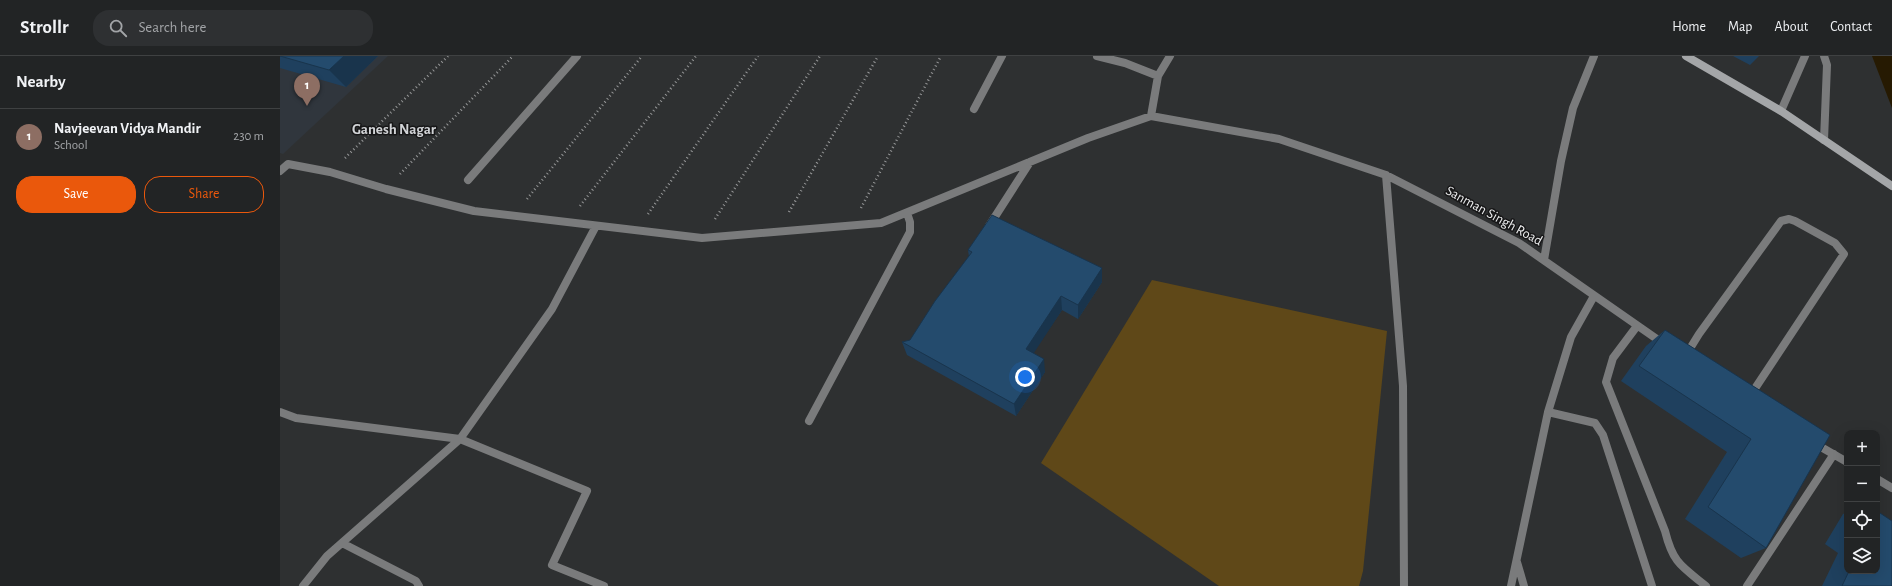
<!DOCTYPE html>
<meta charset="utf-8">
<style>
:root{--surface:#222425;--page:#2e3032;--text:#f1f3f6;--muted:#a2a4a7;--line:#3f4142;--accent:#ea580c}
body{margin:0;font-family:"Alegreya Sans",sans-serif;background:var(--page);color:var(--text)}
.controls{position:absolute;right:12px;bottom:12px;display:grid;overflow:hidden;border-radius:8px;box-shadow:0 4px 16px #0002}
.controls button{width:36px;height:36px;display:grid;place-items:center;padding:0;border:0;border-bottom:1px solid var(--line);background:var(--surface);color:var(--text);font:20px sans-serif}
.you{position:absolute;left:745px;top:321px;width:14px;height:14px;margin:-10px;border:3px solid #fff;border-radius:50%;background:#1a73e8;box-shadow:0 0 0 6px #1a73e833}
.badge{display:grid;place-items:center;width:26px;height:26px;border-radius:50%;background:var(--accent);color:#fff;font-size:13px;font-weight:700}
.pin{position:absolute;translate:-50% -33px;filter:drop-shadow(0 1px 2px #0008)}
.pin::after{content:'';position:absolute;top:21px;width:14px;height:12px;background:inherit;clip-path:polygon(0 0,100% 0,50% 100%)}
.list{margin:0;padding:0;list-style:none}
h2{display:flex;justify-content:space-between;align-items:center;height:52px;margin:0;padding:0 16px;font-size:17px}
h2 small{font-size:13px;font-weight:400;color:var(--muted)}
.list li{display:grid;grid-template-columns:26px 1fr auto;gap:12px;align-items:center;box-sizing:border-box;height:56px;padding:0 16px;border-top:1px solid var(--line)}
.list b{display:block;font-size:15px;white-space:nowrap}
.list p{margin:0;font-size:13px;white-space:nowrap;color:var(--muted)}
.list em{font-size:13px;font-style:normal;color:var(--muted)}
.actions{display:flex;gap:8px;padding:12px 16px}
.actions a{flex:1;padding:9px 0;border:1px solid var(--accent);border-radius:16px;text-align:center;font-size:14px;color:var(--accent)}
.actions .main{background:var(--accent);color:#fff}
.icon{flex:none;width:22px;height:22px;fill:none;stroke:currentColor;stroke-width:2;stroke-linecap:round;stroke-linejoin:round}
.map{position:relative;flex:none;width:1612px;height:530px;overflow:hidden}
header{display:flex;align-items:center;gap:24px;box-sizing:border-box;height:56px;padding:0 20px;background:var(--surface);border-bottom:1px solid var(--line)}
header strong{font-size:19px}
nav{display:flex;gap:22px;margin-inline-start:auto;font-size:14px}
.search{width:280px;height:36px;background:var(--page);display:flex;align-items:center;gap:10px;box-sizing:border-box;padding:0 14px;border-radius:16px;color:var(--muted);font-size:15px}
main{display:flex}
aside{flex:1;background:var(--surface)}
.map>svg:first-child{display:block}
.built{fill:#30363d}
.green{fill:#5f4818}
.water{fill:#261a02}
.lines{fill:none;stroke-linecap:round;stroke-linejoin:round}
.path{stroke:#979899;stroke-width:2.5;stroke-dasharray:1 3;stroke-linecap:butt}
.minor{stroke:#7a7b7c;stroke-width:8}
.tertiary{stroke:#7a7b7c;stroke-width:8}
.secondary{stroke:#a4a6a8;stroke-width:8}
.wall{fill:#1f405e}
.shaded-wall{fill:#19344c}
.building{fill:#244b6d;stroke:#19344c}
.labels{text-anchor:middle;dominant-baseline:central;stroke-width:3;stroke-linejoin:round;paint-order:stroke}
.street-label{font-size:14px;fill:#eff0f1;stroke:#171718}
.neighbourhood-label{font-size:15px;font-weight:bold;fill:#d1d3d6;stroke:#171718}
</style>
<header>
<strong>Strollr</strong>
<div class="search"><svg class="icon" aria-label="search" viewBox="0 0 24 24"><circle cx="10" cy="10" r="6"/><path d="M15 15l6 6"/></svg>Search here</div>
<nav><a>Home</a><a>Map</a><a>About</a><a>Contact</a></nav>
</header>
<main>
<aside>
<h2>Nearby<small></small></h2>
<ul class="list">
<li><span class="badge" style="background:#8d6e63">1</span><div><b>Navjeevan Vidya Mandir</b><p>School</p></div><em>230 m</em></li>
</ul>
<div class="actions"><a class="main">Save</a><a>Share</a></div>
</aside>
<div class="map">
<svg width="1612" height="530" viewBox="0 0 1612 530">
<rect width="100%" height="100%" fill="#2e3031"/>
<path class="built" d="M3 0H108L3 98 0 97V3Z"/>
<path class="green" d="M872 224 1107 275 1083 515 1079 530H939L761 407Z"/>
<path class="water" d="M1592 0H1612V52Z"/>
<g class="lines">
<path class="path" d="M65 102 168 0
M120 118 233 0
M247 143 362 0
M300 150 416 0
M581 152 661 0
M509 156 598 0
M368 158 478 0
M435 163 540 0"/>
<path class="minor" d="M817 0 845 7 878 20
M694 53 722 0
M871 60 878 20 890 0
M0 115 8 108 50 116 106 133 194 155 422 182 601 167 808 82 871 60 999 83 1106 119 1239 187 1384 288
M1106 119 1123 330 1124 530
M188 124 297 0
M709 170 750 106
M1264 204 1281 105 1293 52 1314 0
M1357 270 1333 302 1326 326 1385 475C1393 507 1401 510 1426 530
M1406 299 1419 278 1501 165 1509 163 1515 165 1555 187 1564 198 1470 340
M0 356 16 362 180 383 307 435 272 509 324 530
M1268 356 1315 367 1323 379 1372 530
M529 365 630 176V166L627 157
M1534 387 1567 406
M1597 423 1612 432
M62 487 136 525 139 530
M1237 506 1244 530
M23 530 47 500 180 383 272 253 316 170
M1231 530 1268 356 1291 281 1314 240
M1467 530 1554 398"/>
<path class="tertiary" d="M1544 0 1547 9 1544 84
M1501 55 1525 0"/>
<path class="secondary" d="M1406 0 1501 55 1612 130"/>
</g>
<path class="wall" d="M0 0H98L66 31 0 12Z
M1453 0H1479L1470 9Z
M688 194 822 226 798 263 782 254 753 297 765 316 736 360 627 299 622 286 630 284 689 201Z
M1385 274 1550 379 1486 492 1461 502 1405 463 1447 396 1341 325 1366 290Z
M1567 456V515H1597L1612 530H1542L1558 497 1545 488 1563 458Z"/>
<path class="shaded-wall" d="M64 0H98L66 31 49 14Z
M822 212V226L798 263V249Z
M781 240 782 254 748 306 746 293Z
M764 303 765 316 736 360 734 348Z"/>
<path class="building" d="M0 0H64L49 14Z
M712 159 822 212 798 249 781 240 746 293 764 303 734 348 622 286 630 284 655 245 692 196 688 194Z
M1385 274 1550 379 1486 492 1428 451 1471 383 1359 310Z
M1597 455 1612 465V530H1562L1569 515H1597Z"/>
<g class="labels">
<g class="street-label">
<text transform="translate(1214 160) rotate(29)">Sanman Singh Road</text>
</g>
<g class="neighbourhood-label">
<text x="114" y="73">Ganesh Nagar</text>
</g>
</g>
</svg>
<div class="controls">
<button>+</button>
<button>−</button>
<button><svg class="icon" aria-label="locate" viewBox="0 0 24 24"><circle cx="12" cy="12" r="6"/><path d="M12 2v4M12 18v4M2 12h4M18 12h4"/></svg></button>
<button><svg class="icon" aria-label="layers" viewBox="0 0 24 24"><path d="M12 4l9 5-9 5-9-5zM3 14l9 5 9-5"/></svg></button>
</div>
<div class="you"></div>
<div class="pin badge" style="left:27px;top:50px;background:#8d6e63">1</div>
</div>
</main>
